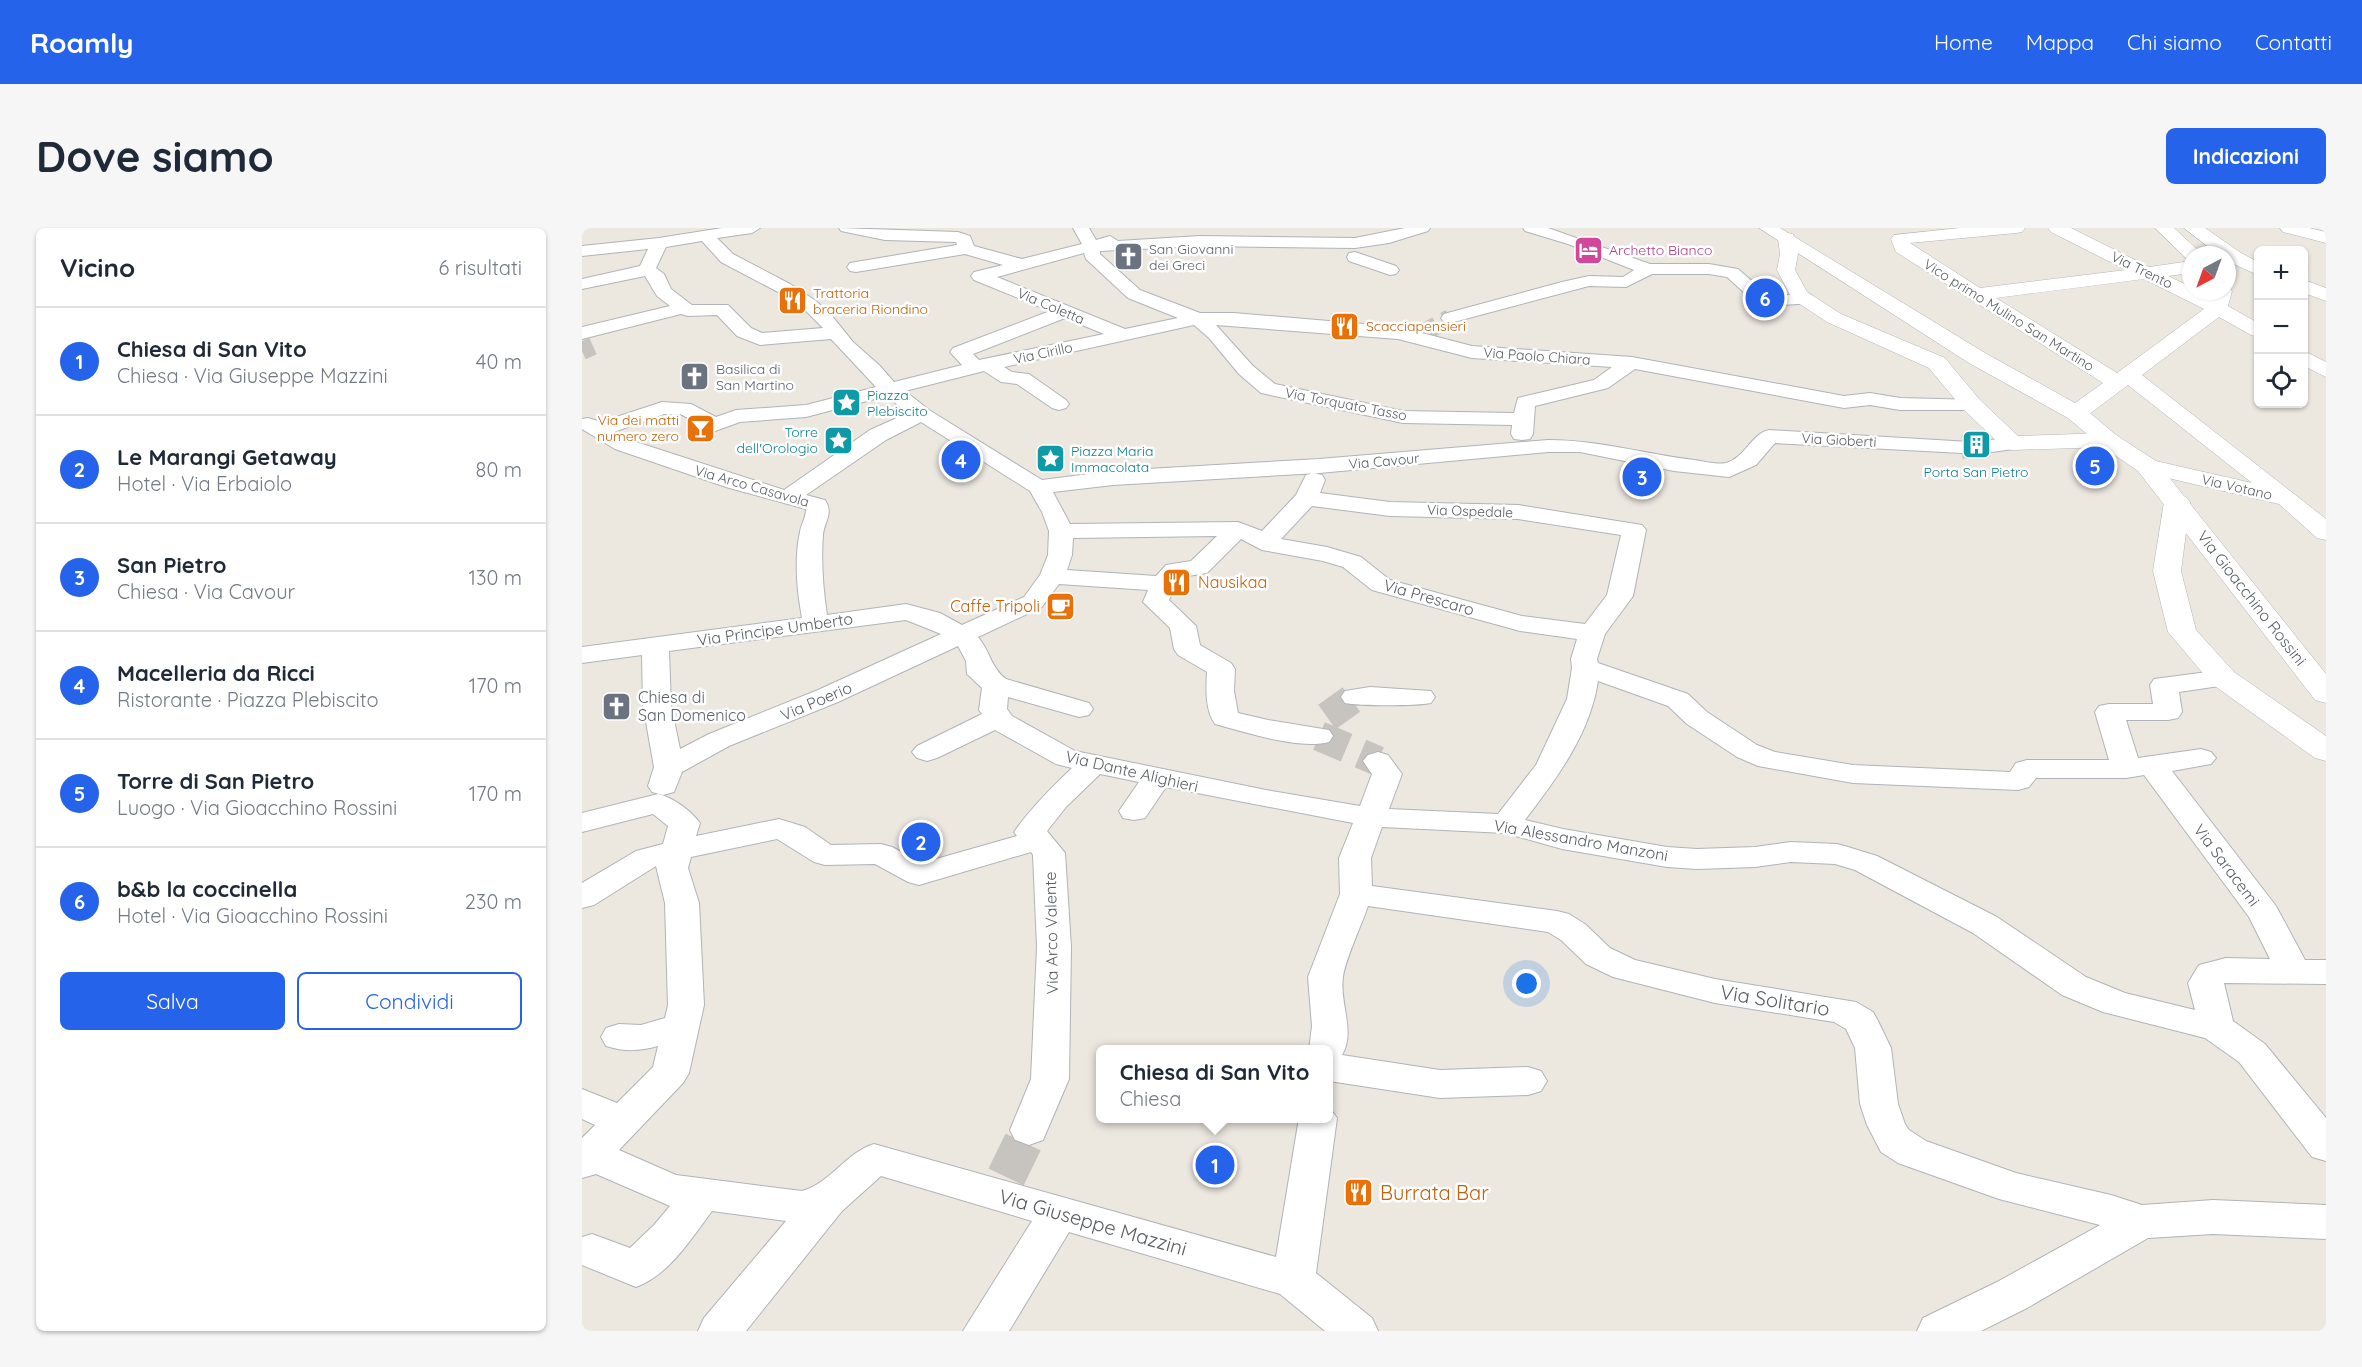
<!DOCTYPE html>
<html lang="it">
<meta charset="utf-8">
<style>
:root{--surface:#fff;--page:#f6f6f7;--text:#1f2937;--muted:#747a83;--line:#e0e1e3;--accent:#2563eb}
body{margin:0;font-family:Quicksand,sans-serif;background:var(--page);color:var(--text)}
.controls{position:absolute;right:18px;top:18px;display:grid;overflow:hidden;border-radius:9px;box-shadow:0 2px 4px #0004}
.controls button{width:54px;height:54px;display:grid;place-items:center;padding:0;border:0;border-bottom:2px solid var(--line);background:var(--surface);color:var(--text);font:30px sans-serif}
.compass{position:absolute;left:1600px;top:18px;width:54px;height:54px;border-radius:50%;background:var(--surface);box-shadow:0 2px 4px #0004;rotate:221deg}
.you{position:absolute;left:945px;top:756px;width:21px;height:21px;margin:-15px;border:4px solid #fff;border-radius:50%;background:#1a73e8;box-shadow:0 0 0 9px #1a73e833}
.badge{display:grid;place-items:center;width:39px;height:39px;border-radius:50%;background:var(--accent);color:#fff;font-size:20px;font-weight:700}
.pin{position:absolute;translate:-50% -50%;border:3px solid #fff;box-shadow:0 2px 6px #0006}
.popup{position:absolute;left:514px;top:817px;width:237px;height:78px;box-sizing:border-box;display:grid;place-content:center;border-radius:9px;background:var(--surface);filter:drop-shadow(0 2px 4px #0005);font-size:20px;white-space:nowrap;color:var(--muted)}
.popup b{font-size:22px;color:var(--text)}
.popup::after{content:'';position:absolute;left:50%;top:100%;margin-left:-12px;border:12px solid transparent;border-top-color:var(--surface)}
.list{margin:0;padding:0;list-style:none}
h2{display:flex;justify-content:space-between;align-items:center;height:78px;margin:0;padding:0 24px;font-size:26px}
h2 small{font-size:20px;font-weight:400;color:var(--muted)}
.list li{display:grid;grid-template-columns:39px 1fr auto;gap:18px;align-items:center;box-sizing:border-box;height:108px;padding:0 24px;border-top:2px solid var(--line)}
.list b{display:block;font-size:22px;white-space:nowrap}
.list p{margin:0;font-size:20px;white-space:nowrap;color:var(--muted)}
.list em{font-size:20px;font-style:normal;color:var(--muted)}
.actions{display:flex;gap:12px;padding:18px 24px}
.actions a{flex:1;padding:14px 0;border:2px solid var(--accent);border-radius:9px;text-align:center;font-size:21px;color:var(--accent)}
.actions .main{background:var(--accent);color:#fff}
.icon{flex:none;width:33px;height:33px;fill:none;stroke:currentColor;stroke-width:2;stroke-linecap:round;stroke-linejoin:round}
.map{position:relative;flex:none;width:1744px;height:1103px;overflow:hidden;border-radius:9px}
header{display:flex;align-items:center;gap:36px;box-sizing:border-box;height:84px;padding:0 30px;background:var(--accent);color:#fff}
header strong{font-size:28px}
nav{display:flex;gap:33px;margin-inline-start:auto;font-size:21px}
.intro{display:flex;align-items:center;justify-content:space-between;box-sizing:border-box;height:144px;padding:0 36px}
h1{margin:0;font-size:42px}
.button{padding:15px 27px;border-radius:9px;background:var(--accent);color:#fff;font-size:21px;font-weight:700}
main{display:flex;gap:36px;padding:0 36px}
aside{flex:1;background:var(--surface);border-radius:9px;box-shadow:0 2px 4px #0004}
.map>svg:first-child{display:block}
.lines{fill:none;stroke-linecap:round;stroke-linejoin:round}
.pedestrian-tunnel-far3{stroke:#c7c4c0;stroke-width:18;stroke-dasharray:18 9;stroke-linecap:butt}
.pedestrian-tunnel-far2{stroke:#c7c4c0;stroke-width:23;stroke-dasharray:23 12;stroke-linecap:butt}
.pedestrian-tunnel-far1{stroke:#c7c4c0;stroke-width:30;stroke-dasharray:30 15;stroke-linecap:butt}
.pedestrian-tunnel{stroke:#c7c4c0;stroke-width:39;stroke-dasharray:39 20;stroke-linecap:butt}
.pedestrian-casing{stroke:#b0b4b8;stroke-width:2}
.minor-casing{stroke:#b0b4b8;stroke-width:1}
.tertiary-casing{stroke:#b0b4b8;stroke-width:1}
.pedestrian{fill:#fff;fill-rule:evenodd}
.minor{fill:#fff;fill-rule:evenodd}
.tertiary{fill:#fff;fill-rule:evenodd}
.labels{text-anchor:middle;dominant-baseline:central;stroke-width:5;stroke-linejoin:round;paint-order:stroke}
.far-worship-label{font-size:14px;fill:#5b616d;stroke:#fff;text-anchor:start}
.far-hotel-label{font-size:14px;fill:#b23c85;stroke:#fff;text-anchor:start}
.far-street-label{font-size:14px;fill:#585d61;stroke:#fff}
.far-food-label{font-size:14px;fill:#c56008;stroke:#fff;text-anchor:start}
.far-culture-label{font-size:14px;fill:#0d838f;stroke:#fff;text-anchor:start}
.food-label{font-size:16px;fill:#c56008;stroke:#fff;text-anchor:start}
.street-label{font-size:16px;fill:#585d61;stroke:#fff}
.worship-label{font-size:16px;fill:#5b616d;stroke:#fff;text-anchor:start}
.near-street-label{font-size:20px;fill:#585d61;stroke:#fff}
.near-food-label{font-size:20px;fill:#c56008;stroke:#fff;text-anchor:start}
</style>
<header>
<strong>Roamly</strong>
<nav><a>Home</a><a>Mappa</a><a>Chi siamo</a><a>Contatti</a></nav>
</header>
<div class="intro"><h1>Dove siamo</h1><a class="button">Indicazioni</a></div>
<main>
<aside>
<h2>Vicino<small>6 risultati</small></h2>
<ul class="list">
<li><span class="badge">1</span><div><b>Chiesa di San Vito</b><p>Chiesa · Via Giuseppe Mazzini</p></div><em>40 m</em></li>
<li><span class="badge">2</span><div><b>Le Marangi Getaway</b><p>Hotel · Via Erbaiolo</p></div><em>80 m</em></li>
<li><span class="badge">3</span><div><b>San Pietro</b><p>Chiesa · Via Cavour</p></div><em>130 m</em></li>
<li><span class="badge">4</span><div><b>Macelleria da Ricci</b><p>Ristorante · Piazza Plebiscito</p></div><em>170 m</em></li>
<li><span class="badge">5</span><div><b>Torre di San Pietro</b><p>Luogo · Via Gioacchino Rossini</p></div><em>170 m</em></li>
<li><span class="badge">6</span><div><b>b&amp;b la coccinella</b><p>Hotel · Via Gioacchino Rossini</p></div><em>230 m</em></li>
</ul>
<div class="actions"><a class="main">Salva</a><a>Condividi</a></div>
</aside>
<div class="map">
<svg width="1744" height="1103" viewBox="0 0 1744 1103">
<rect width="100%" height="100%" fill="#ece7df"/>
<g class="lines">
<path class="pedestrian-tunnel-far3" d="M839 106 868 90
M0 123 11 118"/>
<path class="pedestrian-tunnel-far2" d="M1380 219 1410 218"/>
<path class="pedestrian-tunnel-far1" d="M745 489 773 469
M737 508 796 533"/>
<path class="pedestrian-tunnel" d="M424 949 447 902"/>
<defs>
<path id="pedestrian" d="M140 0H178L170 5 135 10 151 26 208 56 234 73 250 88 271 114 297 137 312 154 380 137 368 124 371 120 468 83 392 52 389 48 392 44 421 37 383 26 274 44 268 43 265 39 268 35 375 17 374 14 303 12 259 3 257 0 376 4 388 8 392 18 440 31 500 16 491 0H507L514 12 528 8 536 13 618 8 773 10 823 0H848L846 3 807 15 773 20 618 18 518 23V26L558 62 618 85H651L817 99 890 118 1050 129 1262 168 1288 165 1318 170 1396 172 1399 176 1396 180 1389 182H1318L1288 177 1262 180 1053 141 1026 160 953 178 951 206 948 211 940 212 932 211 929 206 930 197 821 195 679 165 657 146 627 110 612 97 422 139 430 144 447 146 484 172 487 176 484 180 477 182 470 180 435 156 419 154 402 143 323 163 347 182 460 252 531 243 737 231 966 212C1016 212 1063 226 1112 232 1121 233 1135 237 1144 235 1163 230 1169 206 1187 202L1388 214 1391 219 1388 224 1380 225 1193 215 1174 237 1147 249 1092 243 998 224H966L737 245 531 257 471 264 488 296 656 294 680 303 714 267 724 247 732 245 740 247 743 252 738 265 808 274 936 277 1060 297 1064 302 1051 368 1023 406 1015 431 1016 435 1106 466 1125 484 1175 517 1193 524 1271 537 1428 544 1434 535 1445 532H1527L1513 484 1517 478 1527 476H1571L1568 457 1572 451 1641 442 1651 444 1655 450 1651 456 1597 464 1600 484 1596 490 1586 492H1544L1556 530 1619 521 1629 524 1634 530 1629 536 1590 543 1694 678 1723 732H1744V756L1642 755 1651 793 1683 816 1744 890V933L1730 929 1657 834 1623 810 1521 784 1480 767 1391 705 1273 642 1253 636 1209 634 1173 639 1115 641 1085 639 980 621 923 605 800 599 789 630 790 658 975 683 987 686 1003 696 1028 720 1053 732 1133 751 1274 774 1291 784 1296 793 1309 820 1316 876 1323 896 1327 902 1344 913 1434 945 1529 967 1560 977 1631 972 1744 977V1011L1631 1006 1566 1010 1445 1080 1399 1103H1335L1341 1090 1415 1054 1518 997 1417 971 1316 935 1299 924 1285 897 1278 876 1273 820 1264 801 1252 794 1133 775 1031 749 1004 736 979 712 966 704 786 678C780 696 763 732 761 749 757 775 774 803 760 827L858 842 946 839 959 843 965 853 959 863 946 867 858 870 747 853V822H727L730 798 726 749 758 666 757 630 771 595 584 559 563 590 552 592 541 590 537 583 557 554 518 546 484 579 465 603 483 625 489 719 487 851 461 912 447 917 433 912 428 902 449 851 455 719 451 627 449 624 337 657 326 654 293 636 243 637 232 634 195 611 109 629 106 640 117 675 122 777 107 845 101 855 37 922 94 947 220 963C249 955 263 925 292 916L694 1029 717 890H747V879L755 890 734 1045 790 1090 796 1103H743L698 1066 487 1004 427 1103H381L450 993 299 948 260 983 164 1103H116L122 1090 204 993 130 983C109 1011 87 1047 54 1059L0 1037V1009L10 1006 48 1020 72 997 88 978 14 946 0 950V910L13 897 0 891V861L35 875 71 839 76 818C58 823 43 824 24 818L19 809 24 800 37 796 59 797 83 790 86 777 83 675 74 638 12 677 0 680V655L54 623 81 616 86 598 71 586 0 604V585L76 566C92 570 108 582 118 595L114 608 197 591 223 599 249 617 299 616 310 619 340 635 435 608 432 604C449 580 469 560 490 540L474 536 413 502 355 530 345 533 335 530 330 524 335 518 400 486 397 482 400 460 385 446 384 433 376 418 256 474 147 518 100 544 92 564 81 567 70 564 66 558 72 539 61 477 60 427 0 435V419L220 390C215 363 212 331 218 304 219 296 224 290 224 281L144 259 33 221 0 201V191L6 190 19 194 80 174 109 176 134 189 154 182 224 177 294 159 249 111 178 117 155 108 135 87 106 88 99 86 0 111V99L88 78 75 68 63 48 0 61V51L58 38 66 21 0 28V18L77 10ZM120 13 139 34 196 64 222 81 241 100 180 105 169 100 146 77H110L89 61 82 46 74 40 84 19ZM502 25 504 31 546 70 596 90 543 101 415 49ZM483 90 522 106 397 132 391 126ZM634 97 816 111 890 130 1030 139 1012 152 936 170 932 185 821 183 693 156 671 138ZM304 168 326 185 288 202 202 262 48 212 32 204 82 186H98L133 203 158 194 224 189ZM339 194 448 263 460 284 467 303 466 327 458 347 442 369 380 397 358 385 324 376 245 387C241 361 239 333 241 307 242 294 252 285 243 272L224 267 304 212ZM730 278 808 288 936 291 1039 307 1025 367 1003 396 940 388 808 352 779 329 745 319 699 311ZM635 308 609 333 584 337 574 348 485 342 490 327 491 310ZM659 311 680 322 741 333 761 339 790 362 938 403 995 411 989 431 990 440 985 471 954 537 916 586 807 581 820 546 806 527 796 524 786 527 781 533 790 546 778 578 684 562 493 523 430 488 425 481 426 469 497 489 507 487 511 481 507 475 424 451C409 440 409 425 396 409L460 379 477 356 566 362 561 374 588 400 592 421 596 427 625 444C624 461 623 482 633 496 663 504 717 522 747 514L751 508 747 502 686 492 656 485 652 463 653 441 649 435 618 417 614 398 587 372 593 358 600 349 625 345ZM324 392 359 406 236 462 127 506 98 521 89 477 87 423ZM1016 453 1086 478 1105 496 1155 529 1176 538 1271 555 1436 562 1447 559 1454 550H1544L1562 547 1667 689 1688 731 1644 730 1617 737 1606 755 1613 782 1543 765 1504 749 1415 689 1295 628 1266 619 1255 616 1209 614 1173 619 1115 621 1085 619 981 601 943 592C975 550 1008 506 1016 453Z
M941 0H966L1068 36H1127L1150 40 1156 41 1179 61 1201 67H1229L1232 71 1229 75 1201 77 1167 69 1145 49 1127 46H1070L1044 59 1007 58 868 95 862 94 859 90 862 86 980 54 1007 48 1041 49 1052 42 986 16 943 3Z
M773 24 814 38 817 42 814 46 808 47 767 33 765 29 767 25Z
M1430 209 1438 210 1441 215 1438 220 1410 224 1402 223 1399 218 1402 213Z
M788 459 849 463 853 469 849 475C835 478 776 478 763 475L759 469 763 463Z"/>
<path id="minor" d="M1378 0H1443L1440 4 1434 5 1328 15 1398 60 1544 42 1469 4 1466 0H1489L1567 39 1609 33V45L1586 48 1609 59V63H1617L1629 69 1630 63H1645V58L1647 59 1650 63 1646 78 1676 95V109L1669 107 1637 89 1560 147 1744 291V312L1735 310 1697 276 1556 243 1553 238 1556 233 1565 231 1670 255 1546 157 1502 190 1494 192 1486 190 1483 185 1486 180 1521 155 1314 24 1309 11 1312 7ZM1562 51 1622 81 1535 145 1414 70Z
M1573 0H1592L1621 27H1609V32L1605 31Z
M1602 0H1623L1659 25 1676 34V47L1645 33V27H1637Z
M1205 5 1211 6 1216 26 1213 42 1225 64 1259 86 1363 130 1397 171 1436 208 1526 205 1534 207 1538 212 1534 217 1526 219 1430 222 1422 220 1381 181 1347 140 1245 94 1210 71 1195 42 1198 26 1196 10 1199 6Z
M1722 52 1744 60V73L1722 65Z
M1722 123 1744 134V149L1722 138Z
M1595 266 1604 269 1608 274 1599 343 1614 402 1652 444 1744 508V533L1733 530 1630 456 1586 404 1571 343 1582 274 1586 269Z"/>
<path id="tertiary" d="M1177 0H1198L1403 125 1502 180 1534 207 1574 233 1744 446V475L1733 472 1556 243 1518 217 1486 190 1387 135Z
M1698 0H1727L1744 4V15L1701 4Z"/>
</defs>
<use href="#pedestrian" class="pedestrian-casing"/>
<use href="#minor" class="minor-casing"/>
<use href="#tertiary" class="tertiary-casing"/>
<use href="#pedestrian" class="pedestrian"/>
<use href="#minor" class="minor"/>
<use href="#tertiary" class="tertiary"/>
</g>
<defs>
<symbol id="hotel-square" viewBox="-11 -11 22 22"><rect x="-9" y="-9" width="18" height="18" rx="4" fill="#d1479c" stroke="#fff"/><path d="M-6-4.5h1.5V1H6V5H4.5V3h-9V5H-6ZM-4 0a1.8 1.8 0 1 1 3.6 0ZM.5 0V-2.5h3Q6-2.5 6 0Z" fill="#fff"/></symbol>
<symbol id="church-square" viewBox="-11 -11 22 22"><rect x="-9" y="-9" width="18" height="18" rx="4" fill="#6b7280" stroke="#fff"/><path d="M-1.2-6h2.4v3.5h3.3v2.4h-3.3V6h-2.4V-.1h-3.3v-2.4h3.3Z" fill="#fff"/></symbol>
<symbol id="restaurant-square" viewBox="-11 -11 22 22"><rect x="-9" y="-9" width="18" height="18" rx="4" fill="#e8710a" stroke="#fff"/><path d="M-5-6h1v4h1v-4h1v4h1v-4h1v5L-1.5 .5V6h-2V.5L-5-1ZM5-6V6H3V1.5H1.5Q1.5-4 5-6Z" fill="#fff"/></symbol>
<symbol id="sight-square" viewBox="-11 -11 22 22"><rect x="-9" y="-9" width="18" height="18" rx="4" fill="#0f9aa8" stroke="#fff"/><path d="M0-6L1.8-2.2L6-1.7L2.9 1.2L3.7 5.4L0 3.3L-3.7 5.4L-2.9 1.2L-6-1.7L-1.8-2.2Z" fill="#fff"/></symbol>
<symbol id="bar-square" viewBox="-11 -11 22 22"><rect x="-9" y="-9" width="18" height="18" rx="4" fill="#e8710a" stroke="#fff"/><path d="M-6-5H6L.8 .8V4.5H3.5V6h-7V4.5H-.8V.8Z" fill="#fff"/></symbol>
<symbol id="building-square" viewBox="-11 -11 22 22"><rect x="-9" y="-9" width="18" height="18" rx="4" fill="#0f9aa8" stroke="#fff"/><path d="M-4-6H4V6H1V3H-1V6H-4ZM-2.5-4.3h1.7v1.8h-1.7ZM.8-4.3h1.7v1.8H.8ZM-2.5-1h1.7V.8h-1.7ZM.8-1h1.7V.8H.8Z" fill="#fff"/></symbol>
<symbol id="cafe-square" viewBox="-11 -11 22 22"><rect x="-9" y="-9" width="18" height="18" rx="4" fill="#e8710a" stroke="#fff"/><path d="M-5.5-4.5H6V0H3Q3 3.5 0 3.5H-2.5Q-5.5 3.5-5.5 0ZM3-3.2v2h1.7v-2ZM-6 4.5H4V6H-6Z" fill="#fff"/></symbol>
</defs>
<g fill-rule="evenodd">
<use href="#hotel-square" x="990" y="6" width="33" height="33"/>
<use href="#church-square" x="530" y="12" width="33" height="33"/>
<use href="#restaurant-square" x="194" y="56" width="33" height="33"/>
<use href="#restaurant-square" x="746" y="82" width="33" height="33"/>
<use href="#church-square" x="96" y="132" width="33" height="33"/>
<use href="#sight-square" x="248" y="158" width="33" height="33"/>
<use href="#bar-square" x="102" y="184" width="33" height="33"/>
<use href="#sight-square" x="240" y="196" width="33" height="33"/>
<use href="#building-square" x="1378" y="200" width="33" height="33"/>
<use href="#sight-square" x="452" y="214" width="33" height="33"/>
<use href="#restaurant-square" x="578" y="338" width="33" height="33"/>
<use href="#cafe-square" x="462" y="362" width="33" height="33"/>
<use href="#church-square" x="18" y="462" width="33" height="33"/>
<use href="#restaurant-square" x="760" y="948" width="33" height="33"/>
</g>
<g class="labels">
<g class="far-worship-label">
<text x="567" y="21">San Giovanni<tspan x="567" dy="16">dei Greci</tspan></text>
<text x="134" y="141">Basilica di<tspan x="134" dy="16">San Martino</tspan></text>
</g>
<g class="far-hotel-label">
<text x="1027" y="22">Archetto Bianco</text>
</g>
<g class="far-street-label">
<text transform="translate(1560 42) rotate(26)">Via Trento</text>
<text transform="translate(469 78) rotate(23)">Via Coletta</text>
<text transform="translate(1427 87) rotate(32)">Vico primo Mulino San Martino</text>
<text transform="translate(461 125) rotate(-12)">Via Cirillo</text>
<text transform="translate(955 128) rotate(4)">Via Paolo Chiara</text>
<text transform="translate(764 176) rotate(11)">Via Torquato Tasso</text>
<text transform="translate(1257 212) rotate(3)">Via Gioberti</text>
<text transform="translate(802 233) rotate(-5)">Via Cavour</text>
<text transform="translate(170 258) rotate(16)">Via Arco Casavola</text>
<text transform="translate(1655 259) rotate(13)">Via Votano</text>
<text transform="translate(888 283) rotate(2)">Via Ospedale</text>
</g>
<g class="far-food-label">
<text x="231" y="65">Trattoria<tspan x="231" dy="16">braceria Riondino</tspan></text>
<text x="784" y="98">Scacciapensieri</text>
<text x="97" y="192" text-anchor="end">Via dei matti<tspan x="97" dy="16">numero zero</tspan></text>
</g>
<g class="far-culture-label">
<text x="285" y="167">Piazza<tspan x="285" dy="16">Plebiscito</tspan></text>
<text x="236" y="204" text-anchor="end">Torre<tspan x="236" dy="16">dell'Orologio</tspan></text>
<text x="489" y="223">Piazza Maria<tspan x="489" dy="16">Immacolata</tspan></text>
<text x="1394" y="244" text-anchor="middle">Porta San Pietro</text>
</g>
<g class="food-label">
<text x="616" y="354">Nausikaa</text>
<text x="458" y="378" text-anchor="end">Caffe Tripoli</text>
</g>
<g class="street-label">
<text transform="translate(847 369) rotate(16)">Via Prescaro</text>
<text transform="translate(1670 370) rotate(52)">Via Gioacchino Rossini</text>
<text transform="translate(193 401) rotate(-8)">Via Principe Umberto</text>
<text transform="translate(234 473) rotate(-23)">Via Poerio</text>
<text transform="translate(550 543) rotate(13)">Via Dante Alighieri</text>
<text transform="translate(999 612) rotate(10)">Via Alessandro Manzoni</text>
<text transform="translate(1645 637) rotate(53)">Via Saracemi</text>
<text transform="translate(469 705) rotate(-91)">Via Arco Valente</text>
</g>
<g class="worship-label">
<text x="56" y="469">Chiesa di<tspan x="56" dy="18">San Domenico</tspan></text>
</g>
<g class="near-street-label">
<text transform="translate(1193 772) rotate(9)">Via Solitario</text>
<text transform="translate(511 994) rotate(16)">Via Giuseppe Mazzini</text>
</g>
<g class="near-food-label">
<text x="798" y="964">Burrata Bar</text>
</g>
</g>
</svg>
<div class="controls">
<button>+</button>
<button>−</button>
<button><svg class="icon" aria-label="locate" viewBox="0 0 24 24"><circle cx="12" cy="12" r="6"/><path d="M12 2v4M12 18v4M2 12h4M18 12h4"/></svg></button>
</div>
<svg class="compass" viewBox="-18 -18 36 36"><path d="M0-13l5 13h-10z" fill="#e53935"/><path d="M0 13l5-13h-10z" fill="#747a83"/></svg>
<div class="you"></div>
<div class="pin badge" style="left:633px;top:937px">1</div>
<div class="popup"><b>Chiesa di San Vito</b>Chiesa</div>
<div class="pin badge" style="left:339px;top:614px">2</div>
<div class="pin badge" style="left:1060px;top:249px">3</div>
<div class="pin badge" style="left:379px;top:232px">4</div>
<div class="pin badge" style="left:1513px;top:238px">5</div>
<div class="pin badge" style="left:1183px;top:70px">6</div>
</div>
</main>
